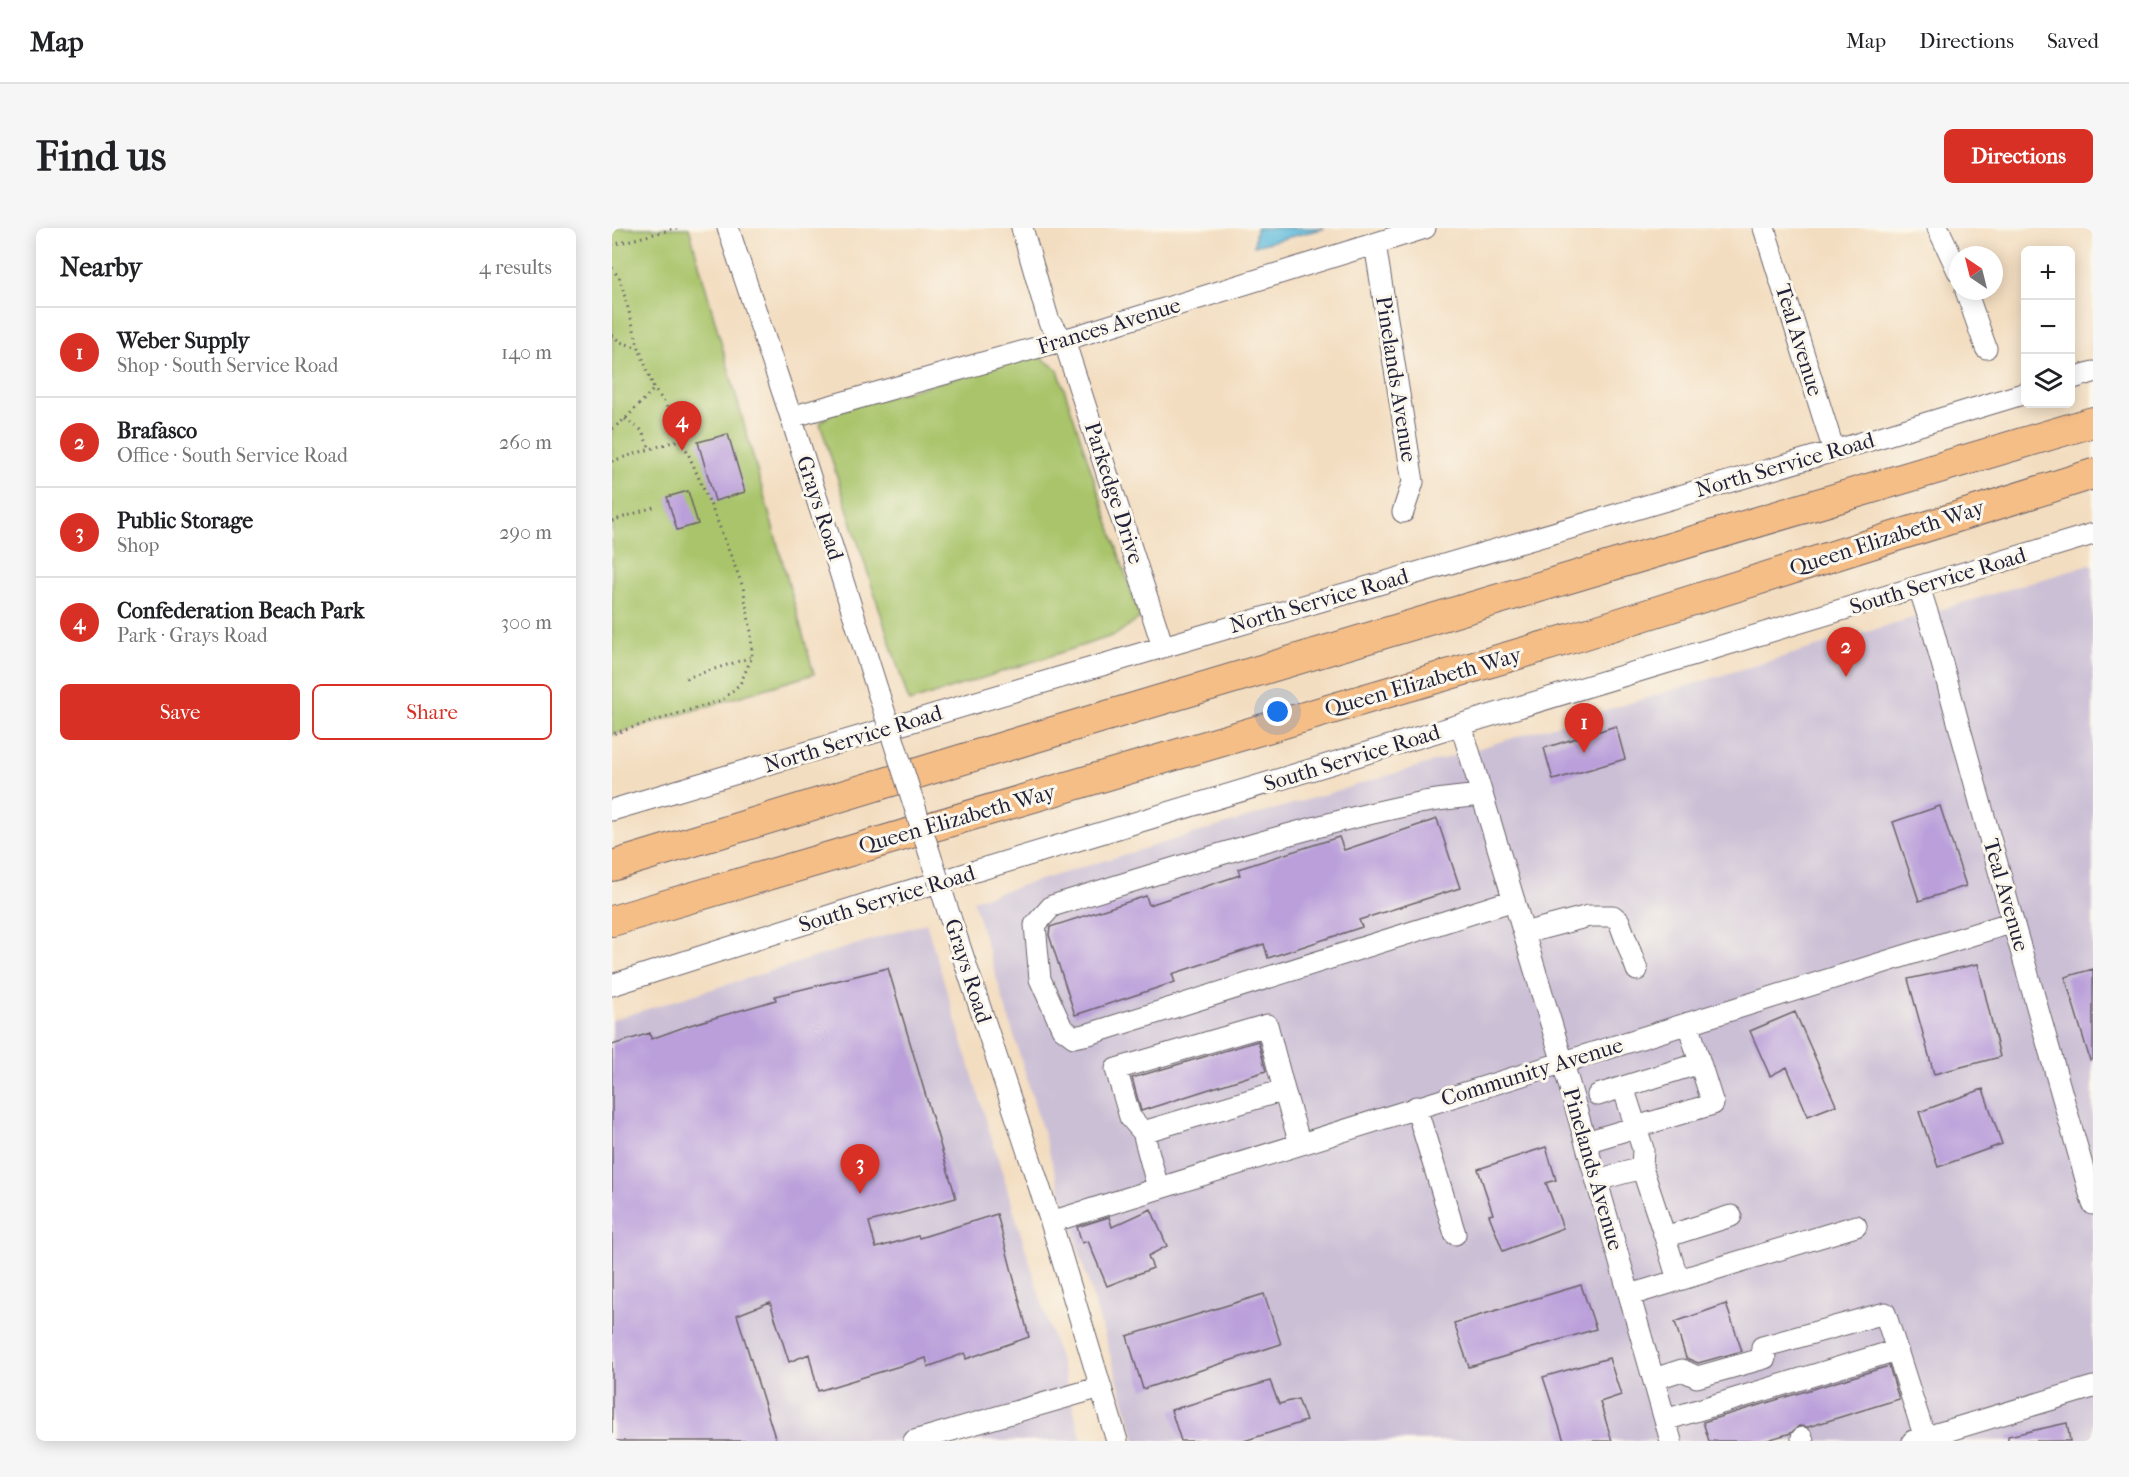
<!DOCTYPE html>
<meta charset="utf-8">
<style>
:root{--surface:#fff;--page:#f6f6f6;--text:#202124;--muted:#757577;--line:#e0e0e0;--accent:#d93025}
body{margin:0;font-family:"IM FELL French Canon",serif;background:var(--page);color:var(--text)}
.controls{position:absolute;right:18px;top:18px;display:grid;overflow:hidden;border-radius:9px;box-shadow:0 3px 15px #0003}
.controls button{width:54px;height:54px;display:grid;place-items:center;padding:0;border:0;border-bottom:2px solid var(--line);background:var(--surface);color:var(--text);font:30px sans-serif}
.compass{position:absolute;left:1337px;top:18px;width:54px;height:54px;border-radius:50%;background:var(--surface);box-shadow:0 3px 15px #0003;rotate:325deg}
.you{position:absolute;left:666px;top:484px;width:21px;height:21px;margin:-15px;border:4px solid #fff;border-radius:50%;background:#1a73e8;box-shadow:0 0 0 9px #1a73e833}
.badge{display:grid;place-items:center;width:39px;height:39px;border-radius:50%;background:var(--accent);color:#fff;font-size:20px;font-weight:700}
.pin{position:absolute;translate:-50% -50px;filter:drop-shadow(0 2px 3px #0008)}
.pin::after{content:'';position:absolute;top:32px;width:21px;height:18px;background:inherit;clip-path:polygon(0 0,100% 0,50% 100%)}
.list{margin:0;padding:0;list-style:none}
h2{display:flex;justify-content:space-between;align-items:center;height:78px;margin:0;padding:0 24px;font-size:26px}
h2 small{font-size:20px;font-weight:400;color:var(--muted)}
.list li{display:grid;grid-template-columns:39px 1fr auto;gap:18px;align-items:center;box-sizing:border-box;height:90px;padding:0 24px;border-top:2px solid var(--line)}
.list b{display:block;font-size:22px;white-space:nowrap}
.list p{margin:0;font-size:20px;white-space:nowrap;color:var(--muted)}
.list em{font-size:20px;font-style:normal;color:var(--muted)}
.actions{display:flex;gap:12px;padding:18px 24px}
.actions a{flex:1;padding:14px 0;border:2px solid var(--accent);border-radius:9px;text-align:center;font-size:21px;color:var(--accent)}
.actions .main{background:var(--accent);color:#fff}
.icon{flex:none;width:33px;height:33px;fill:none;stroke:currentColor;stroke-width:2;stroke-linecap:round;stroke-linejoin:round}
.map{position:relative;flex:none;width:1481px;height:1213px;overflow:hidden;border-radius:9px}
header{display:flex;align-items:center;gap:36px;box-sizing:border-box;height:84px;padding:0 30px;background:var(--surface);border-bottom:2px solid var(--line)}
header strong{font-size:28px}
nav{display:flex;gap:33px;margin-inline-start:auto;font-size:21px}
.intro{display:flex;align-items:center;justify-content:space-between;box-sizing:border-box;height:144px;padding:0 36px}
h1{margin:0;font-size:42px}
.button{padding:15px 27px;border-radius:9px;background:var(--accent);color:#fff;font-size:21px;font-weight:700}
main{display:flex;gap:36px;padding:0 36px}
aside{flex:1;background:var(--surface);border-radius:9px;box-shadow:0 3px 15px #0003}
.map>svg:first-child{display:block}
.industrial{fill:#cbbfd5}
.green{fill:#a9c46b;stroke:#667353;stroke-width:1.5}
.water{fill:#5cbadb;stroke:#3f6e8b;stroke-width:1.5}
.building{fill:#ba9fda}
.lines{fill:none;stroke-linecap:round;stroke-linejoin:round}
.minor-casing{stroke:#6b636a;stroke-width:23}
.highway-casing{stroke:#6b636a;stroke-width:32}
.path{stroke:#6b636a;stroke-width:3;stroke-dasharray:1.5 4.5;stroke-linecap:butt}
.minor{stroke:#fff;stroke-width:21}
.highway{stroke:#f6be87;stroke-width:30}
.minor-bridge-casing{stroke:#6b636a;stroke-width:23;stroke-linecap:butt}
.minor-bridge{stroke:#fff;stroke-width:21}
.labels{text-anchor:middle;dominant-baseline:central;stroke-width:6;stroke-linejoin:round;paint-order:stroke}
.street-label{font-size:22px;fill:#22223b;stroke:#fbf7ec}
</style>
<header>
<strong>Map</strong>
<nav><a>Map</a><a>Directions</a><a>Saved</a></nav>
</header>
<div class="intro"><h1>Find us</h1><a class="button">Directions</a></div>
<main>
<aside>
<h2>Nearby<small>4 results</small></h2>
<ul class="list">
<li><span class="badge">1</span><div><b>Weber Supply</b><p>Shop · South Service Road</p></div><em>140 m</em></li>
<li><span class="badge">2</span><div><b>Brafasco</b><p>Office · South Service Road</p></div><em>260 m</em></li>
<li><span class="badge">3</span><div><b>Public Storage</b><p>Shop</p></div><em>290 m</em></li>
<li><span class="badge">4</span><div><b>Confederation Beach Park</b><p>Park · Grays Road</p></div><em>300 m</em></li>
</ul>
<div class="actions"><a class="main">Save</a><a>Share</a></div>
</aside>
<div class="map">
<svg width="1481" height="1213" viewBox="0 0 1481 1213">
<rect width="100%" height="100%" fill="#fbf7ec"/>
<filter id="ink" filterUnits="userSpaceOnUse"><feTurbulence type="fractalNoise" baseFrequency=".0167" numOctaves="2"/><feDisplacementMap in="SourceGraphic" scale="12" xChannelSelector="R" yChannelSelector="G"/><feConvolveMatrix kernelMatrix="1 2 1 2 8 2 1 2 1" color-interpolation-filters="sRGB"/></filter>
<filter id="wash" filterUnits="userSpaceOnUse"><feTurbulence type="fractalNoise" baseFrequency=".008" numOctaves="4" result="noise"/><feDisplacementMap in="SourceGraphic" scale="24" xChannelSelector="R" yChannelSelector="G"/><feGaussianBlur stdDeviation="1.35" result="paint"/><feColorMatrix in="noise" values="0 0 0 0 0 0 0 0 0 0 0 0 0 0 0 0 0 1.4 0 .05"/><feComposite in="paint" operator="in"/></filter>
<g filter="url(#wash)">
<rect width="100%" height="100%" fill="#f3ddc0"/>
<path class="industrial" d="M1481 336V1213H524L361 672Z
M314 695 454 1153 470 1213H0V792Z"/>
<path class="green" d="M0 0H77L202 446 0 507Z
M426 127 446 142 528 390 503 407 297 474 208 195 221 184Z"/>
<path class="water" d="M644 0H713L642 18Z"/>
<g id="blocks">
<path class="building" d="M116 206 133 264 103 273 86 214Z
M76 263 86 296 65 302 55 269Z
M1004 498 1013 531 941 552 932 520Z
M1328 578 1354 658 1307 673 1281 594Z
M825 591 848 660 747 692 750 699 656 730 652 716 560 746 563 754 463 787 437 707 438 699 534 668 537 677 628 647 626 641 727 609 732 622Z
M1366 736 1388 829 1322 846 1296 751Z
M276 740 344 970 257 994 264 1020 306 1008 307 1010 385 986 417 1109 354 1131 353 1125 316 1139 314 1130 206 1163 197 1126 177 1134 158 1074 125 1087 164 1213H0V817L38 805 39 811 78 797 164 772 163 768Z
M1481 741V831L1478 832 1453 749Z
M1183 784 1224 877 1196 888 1175 839 1158 848 1138 803Z
M646 813 654 843 529 883 520 850Z
M1371 861 1390 916 1326 939 1307 884Z
M934 919 944 952 934 955 951 1000 891 1023 877 987 881 986 866 941Z
M539 981 555 1018 536 1028 541 1040 495 1058 476 1013 470 1015 465 999 497 989 500 999Z
M969 1057 984 1101 857 1139 842 1095Z
M652 1066 669 1116 531 1161 515 1108Z
M1114 1076 1130 1123 1086 1135 1074 1130 1063 1094Z
M997 1130 1009 1167 988 1174 1000 1213H952L931 1149Z
M1277 1138 1287 1171 1196 1199 1187 1198 1179 1205 1152 1213H1097L1091 1194Z
M658 1153 667 1176 686 1171 694 1193 632 1213H569L559 1182Z
M1455 1195 1458 1213H1396V1208Z"/>
</g>
</g>
<g filter="url(#ink)">
<use href="#blocks" fill-opacity="0" stroke="#6b636a" stroke-width="1.5"/>
<g class="lines">
<defs>
<path id="minor" d="M116 0 179 189 266 464
M410 0 437 94 452 112 551 419
M1152 0 1222 223
M1326 0 1346 43
M763 16 801 254 791 284
M1354 63 1374 120
M1458 151 1481 144
M179 189 452 112 813 0
M1307 359 1322 406 1401 694 1481 976
M849 497 951 835 1059 1213
M870 567C849 569 828 571 807 575 683 600 561 641 440 678L423 697 428 751 450 800 462 809 477 806 902 672
M0 582 551 419 1222 223 1414 165
M338 689 439 994 505 1213
M912 705 977 688H1001L1007 693 1025 742
M0 757 267 672 1481 306
M1076 795 1088 835
M986 867 1011 859
M804 879 843 1006
M531 904 518 889 504 841 655 797 672 862
M974 914 1101 876 1088 835 1011 859 1031 921 1030 940
M985 952 1030 940 1053 1009
M546 960 531 904 672 862 688 916
M439 994 1401 694
M1066 1052 1053 1009 1119 988
M1018 1067 1244 998
M1042 1151 1070 1142 1085 1149 1153 1130 1150 1119 1273 1085 1313 1210
M1053 1192 1285 1122
M1190 1210 1191 1213
M302 1213 489 1159
M1301 1213 1481 1159"/>
<path id="highway" d="M0 638 414 512 1481 194
M0 693 967 408 1481 246"/>
</defs>
<use href="#minor" class="minor-casing"/>
<use href="#highway" class="highway-casing"/>
<path class="path" d="M0 17 65 0
M0 40 8 51 27 120 42 161 53 175 71 214 103 287 131 359 139 404 140 429 128 456 110 472 0 506
M0 107 8 114 27 120
M13 191 29 202 38 221
M0 201 13 191 42 161
M0 233 70 211
M0 293 42 279
M74 450 140 429"/>
<use href="#minor" class="minor"/>
<use href="#highway" class="highway"/>
<defs>
<path id="minor-bridge" d="M266 464 338 689"/>
</defs>
<use href="#minor-bridge" class="minor-bridge-casing"/>
<use href="#minor-bridge" class="minor-bridge"/>
</g>
</g>
<g class="labels">
<g class="street-label">
<text transform="translate(497 98) rotate(-17)">Frances Avenue</text>
<text transform="translate(1187 112) rotate(73)">Teal Avenue</text>
<text transform="translate(784 151) rotate(81)">Pinelands Avenue</text>
<text transform="translate(1173 237) rotate(-16)">North Service Road</text>
<text transform="translate(502 265) rotate(72)">Parkedge Drive</text>
<text transform="translate(208 280) rotate(72)">Grays Road</text>
<text transform="translate(1275 310) rotate(-18)">Queen Elizabeth Way</text>
<text transform="translate(1326 353) rotate(-17)">South Service Road</text>
<text transform="translate(707 373) rotate(-16)">North Service Road</text>
<text transform="translate(811 454) rotate(-16)">Queen Elizabeth Way</text>
<text transform="translate(241 511) rotate(-17)">North Service Road</text>
<text transform="translate(740 530) rotate(-17)">South Service Road</text>
<text transform="translate(345 591) rotate(-16)">Queen Elizabeth Way</text>
<text transform="translate(1394 667) rotate(74)">Teal Avenue</text>
<text transform="translate(275 671) rotate(-17)">South Service Road</text>
<text transform="translate(356 743) rotate(72)">Grays Road</text>
<text transform="translate(920 844) rotate(-17)">Community Avenue</text>
<text transform="translate(981 941) rotate(74)">Pinelands Avenue</text>
</g>
</g>
</svg>
<div class="controls">
<button>+</button>
<button>−</button>
<button><svg class="icon" aria-label="layers" viewBox="0 0 24 24"><path d="M12 4l9 5-9 5-9-5zM3 14l9 5 9-5"/></svg></button>
</div>
<svg class="compass" viewBox="-18 -18 36 36"><path d="M0-13l5 13h-10z" fill="#e53935"/><path d="M0 13l5-13h-10z" fill="#757577"/></svg>
<div class="you"></div>
<div class="pin badge" style="left:972px;top:525px">1</div>
<div class="pin badge" style="left:1234px;top:449px">2</div>
<div class="pin badge" style="left:248px;top:966px">3</div>
<div class="pin badge" style="left:70px;top:223px">4</div>
</div>
</main>
